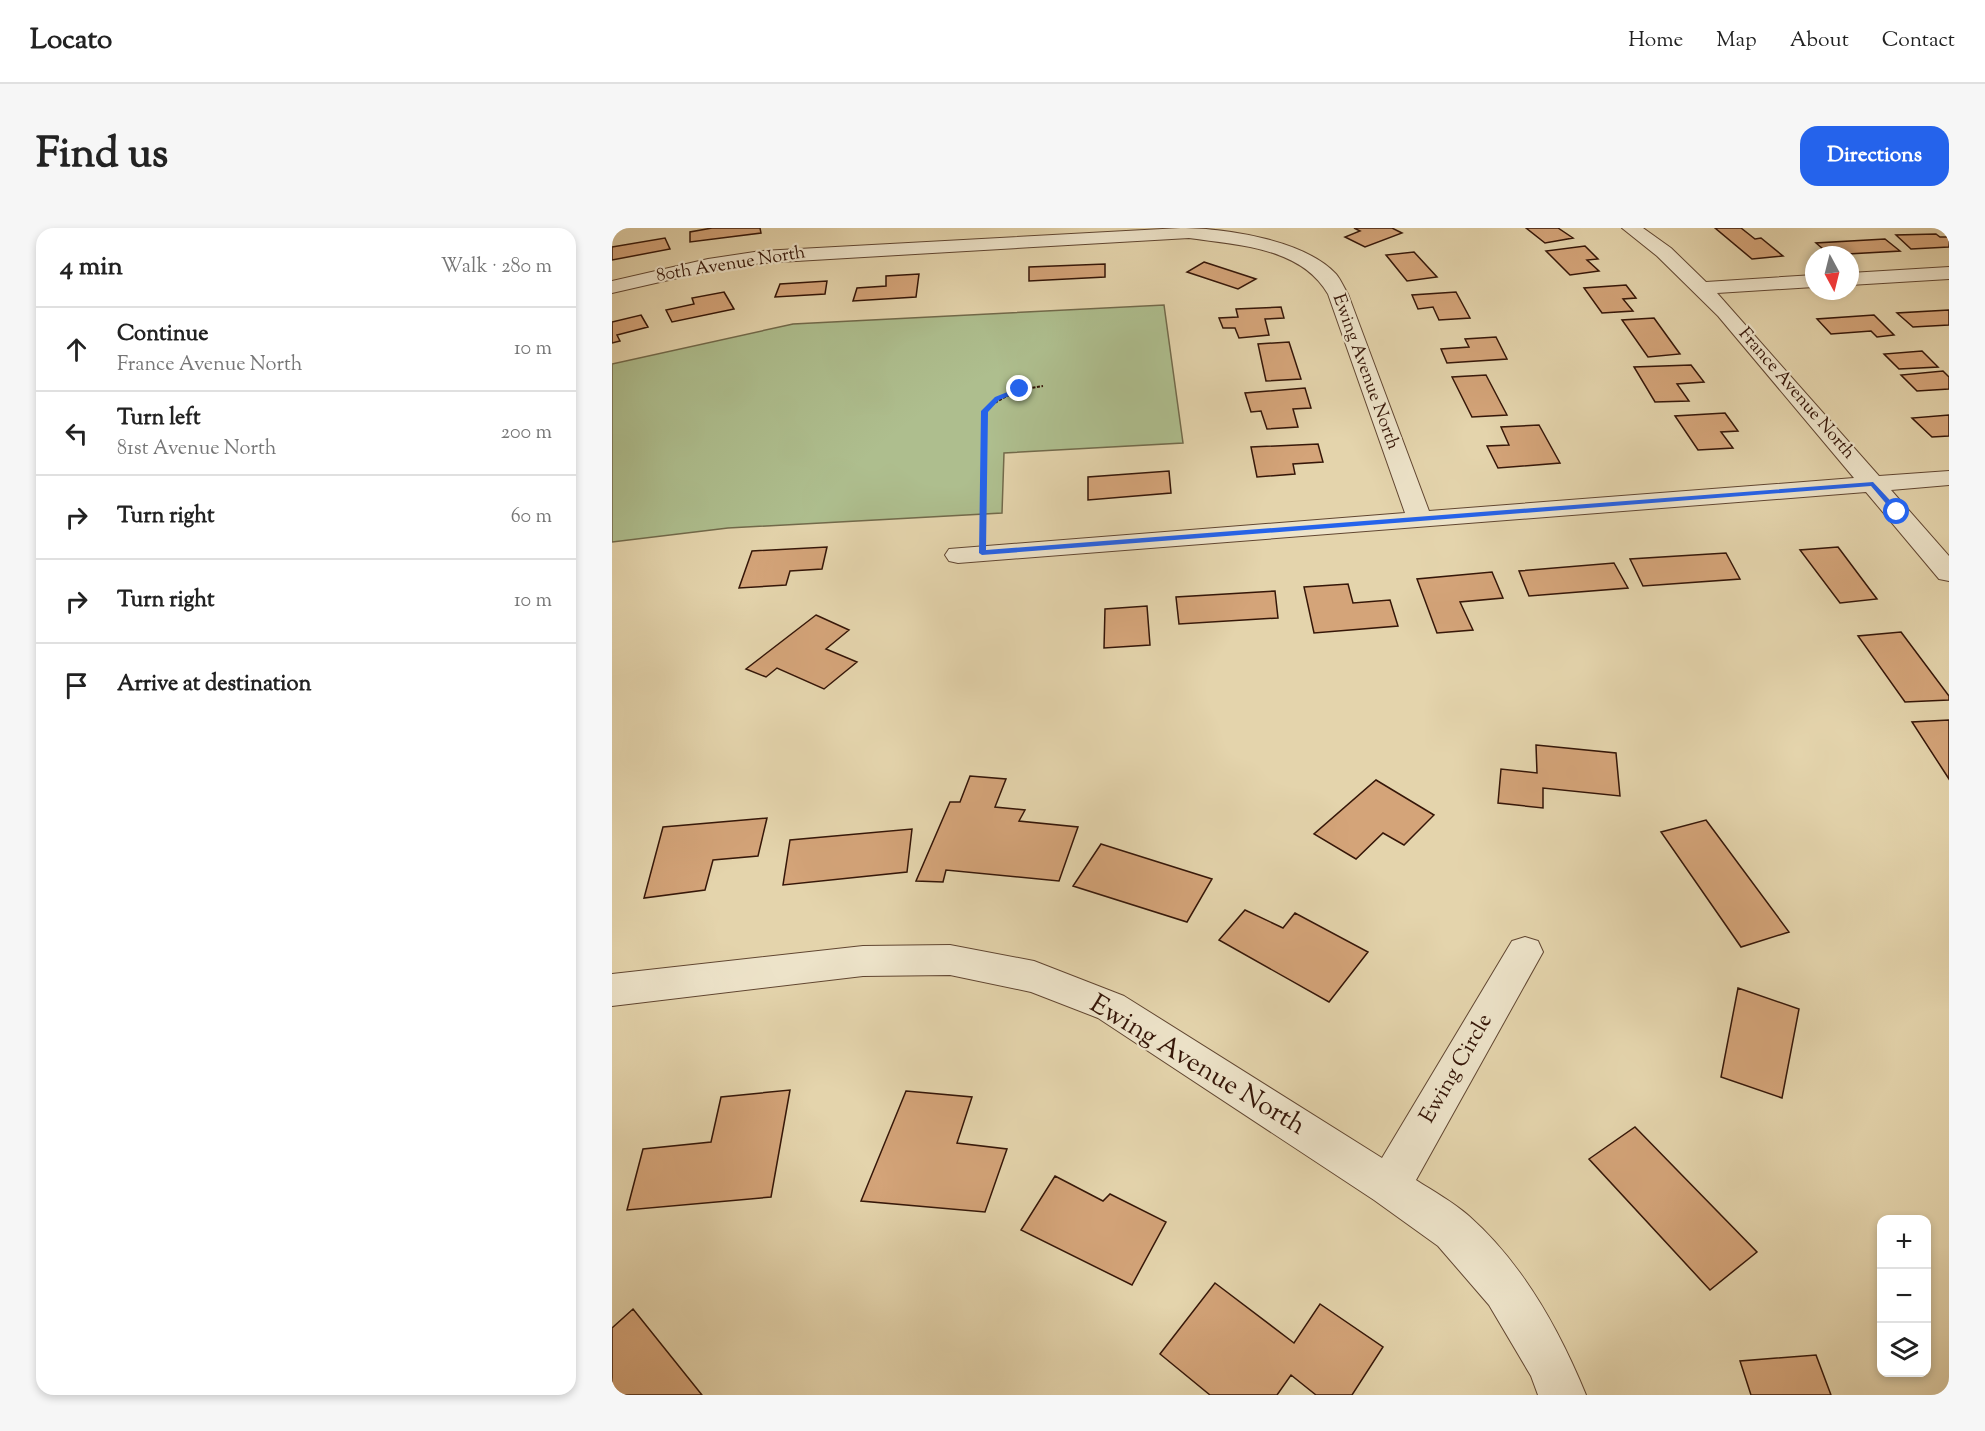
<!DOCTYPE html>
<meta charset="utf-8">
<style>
:root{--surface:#fff;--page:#f6f6f6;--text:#222;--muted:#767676;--line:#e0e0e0;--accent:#2563eb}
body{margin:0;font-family:"Sorts Mill Goudy",serif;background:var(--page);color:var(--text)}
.controls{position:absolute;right:18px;bottom:18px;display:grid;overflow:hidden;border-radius:12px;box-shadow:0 3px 9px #0003}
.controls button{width:54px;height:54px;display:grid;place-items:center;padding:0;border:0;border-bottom:2px solid var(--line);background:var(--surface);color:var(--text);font:30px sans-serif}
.compass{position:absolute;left:1193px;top:18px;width:54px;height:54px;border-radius:50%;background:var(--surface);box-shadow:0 3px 9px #0003;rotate:173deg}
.stop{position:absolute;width:18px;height:18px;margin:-14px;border:4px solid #2563eb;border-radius:50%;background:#fff}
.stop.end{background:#2563eb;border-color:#fff;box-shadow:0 2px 6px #0008}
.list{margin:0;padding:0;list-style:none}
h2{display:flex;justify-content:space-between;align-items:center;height:78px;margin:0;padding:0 24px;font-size:26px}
h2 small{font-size:20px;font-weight:400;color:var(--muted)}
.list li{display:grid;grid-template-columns:39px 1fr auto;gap:18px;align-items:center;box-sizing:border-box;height:84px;padding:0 24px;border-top:2px solid var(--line)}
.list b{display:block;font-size:22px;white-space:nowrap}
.list p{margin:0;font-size:20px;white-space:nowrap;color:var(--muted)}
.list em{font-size:20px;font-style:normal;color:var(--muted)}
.icon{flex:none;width:33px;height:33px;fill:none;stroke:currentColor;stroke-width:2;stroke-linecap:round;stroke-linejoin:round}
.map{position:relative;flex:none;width:1337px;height:1167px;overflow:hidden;border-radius:18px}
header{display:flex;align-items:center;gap:36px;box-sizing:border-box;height:84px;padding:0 30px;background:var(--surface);border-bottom:2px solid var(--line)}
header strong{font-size:28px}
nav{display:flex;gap:33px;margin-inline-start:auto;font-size:21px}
.intro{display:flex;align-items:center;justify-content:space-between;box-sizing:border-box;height:144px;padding:0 36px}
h1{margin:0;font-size:42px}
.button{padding:15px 27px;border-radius:18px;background:var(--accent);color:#fff;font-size:21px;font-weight:700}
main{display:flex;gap:36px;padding:0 36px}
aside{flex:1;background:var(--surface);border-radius:18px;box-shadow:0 3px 9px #0003}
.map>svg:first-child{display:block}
.green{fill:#aebe8e;stroke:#726a4b;stroke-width:1.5}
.building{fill:#d4a479;stroke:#351608;stroke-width:1.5}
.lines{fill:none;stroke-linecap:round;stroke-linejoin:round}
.minor-casing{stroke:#614631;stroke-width:2}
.path-far1{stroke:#351608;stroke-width:2;stroke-dasharray:3 1.5;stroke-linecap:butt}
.path{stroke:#351608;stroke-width:3;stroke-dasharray:4 2;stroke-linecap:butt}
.minor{fill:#ede3c9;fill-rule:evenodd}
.route{fill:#2563eb}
.labels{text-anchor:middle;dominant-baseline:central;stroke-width:4.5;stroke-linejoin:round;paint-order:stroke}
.far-street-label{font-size:18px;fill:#351608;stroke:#ede3c9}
.street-label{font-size:22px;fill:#351608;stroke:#ede3c9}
.near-street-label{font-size:27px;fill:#351608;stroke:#ede3c9}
</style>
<header>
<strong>Locato</strong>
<nav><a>Home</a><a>Map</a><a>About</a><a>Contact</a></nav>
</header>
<div class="intro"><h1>Find us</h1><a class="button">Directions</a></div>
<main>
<aside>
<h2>4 min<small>Walk · 280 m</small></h2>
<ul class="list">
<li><svg class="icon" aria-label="ahead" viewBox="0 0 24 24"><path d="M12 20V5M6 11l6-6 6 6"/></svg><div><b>Continue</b><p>France Avenue North</p></div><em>10 m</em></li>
<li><svg class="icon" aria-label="left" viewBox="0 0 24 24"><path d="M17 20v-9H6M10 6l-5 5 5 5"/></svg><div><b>Turn left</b><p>81st Avenue North</p></div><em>200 m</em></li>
<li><svg class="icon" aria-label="right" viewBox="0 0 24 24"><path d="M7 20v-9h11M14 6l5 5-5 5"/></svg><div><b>Turn right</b></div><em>60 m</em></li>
<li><svg class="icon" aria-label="right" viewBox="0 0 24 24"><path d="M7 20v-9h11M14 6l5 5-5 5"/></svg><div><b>Turn right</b></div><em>10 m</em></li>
<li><svg class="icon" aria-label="arrive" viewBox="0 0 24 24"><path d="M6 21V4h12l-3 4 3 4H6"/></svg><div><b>Arrive at destination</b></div></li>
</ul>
</aside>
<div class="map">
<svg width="1337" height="1167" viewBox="0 0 1337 1167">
<rect width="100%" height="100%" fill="#e4d4ac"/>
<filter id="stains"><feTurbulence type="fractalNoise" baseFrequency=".00333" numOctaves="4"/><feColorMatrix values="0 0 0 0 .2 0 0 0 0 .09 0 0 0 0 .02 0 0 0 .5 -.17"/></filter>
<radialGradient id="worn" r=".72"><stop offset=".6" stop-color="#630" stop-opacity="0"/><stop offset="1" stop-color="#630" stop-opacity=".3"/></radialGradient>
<path class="green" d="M552 77 571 215 392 225 390 285 116 300 0 314V136L181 96Z"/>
<path class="building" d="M100 0H148L149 5 78 14V4Z
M742 0H780L790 5 753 19 733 9 748 3Z
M914 0H946L961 10 933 15Z
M1103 0H1129L1143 11 1149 10 1171 28 1140 31Z
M1324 6 1328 9H1337V19L1299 21 1284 7Z
M53 10 58 21 0 32V19Z
M1273 11 1288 23 1218 27 1204 15Z
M973 18 986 31 975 32 987 43 958 47 934 23Z
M802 24 825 49 795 53 774 27Z
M592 34 644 51 626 61 575 44Z
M493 36V49L417 53V39Z
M307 46 304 69 241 73 245 60 274 58V48Z
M215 53 213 66 163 69 168 56Z
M1014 57 1024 70 1011 71 1021 83 990 85 972 60Z
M112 64 122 81 60 94 54 82 82 76 80 70Z
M844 64 858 90 827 92 821 79 806 81 800 67Z
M669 79 672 90 653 91 657 107 627 110 623 100H611L607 90 626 89 624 81Z
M1337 82V97L1301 99 1285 85Z
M29 87 36 99 5 107 8 113 0 115V94Z
M1262 87 1282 107 1265 109 1259 103 1219 106 1205 91Z
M1042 90 1068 126 1036 129 1010 92Z
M884 109 895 131 835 135 829 121 857 119 853 111Z
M677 114 689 151 654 153 646 116Z
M1310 123 1326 139 1287 141 1272 126Z
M1079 137 1092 154 1065 156 1077 173 1043 174 1022 139Z
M1331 143 1337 149V161L1305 163 1289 147Z
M874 147 895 187 860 189 840 149Z
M693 160 699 180 681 181 686 199 655 201 649 183 639 184 633 165Z
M1113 185 1126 203 1109 204 1121 220 1086 222 1063 188Z
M1337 187V208L1320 209 1300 190Z
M927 197 948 235 886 240 875 218 897 217 889 199Z
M706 216 711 234 681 236 683 246 645 249 639 219Z
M557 243 559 265 476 272V249Z
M215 319 210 341 178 343 174 357 127 360 140 323Z
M1226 319 1265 371 1228 375 1188 322Z
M1114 325 1128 351 1031 358 1018 331Z
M1002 335 1016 360 917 368 907 343Z
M880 344 891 370 848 374 861 402 825 405 805 351Z
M736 356 741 375 778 372 786 398 702 405 692 359Z
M663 363 666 390 567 396 564 369Z
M535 378 538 417 492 420 493 381Z
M204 387 237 402 214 421 245 434 212 461 165 440 154 449 134 441Z
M1289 404 1337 468V472L1293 474 1246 408Z
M1337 492V551L1300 494Z
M924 517 1004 525 1008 568 931 560V580L886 575 889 541 925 545Z
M358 548 394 551 383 579 413 582 407 593 466 599 447 653 334 642 331 654 304 653 338 574H348Z
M764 552 822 587 792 617 771 605 744 631 702 606Z
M155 590 146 628 101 632 93 662 32 670 51 599Z
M1094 592 1177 704 1129 719 1049 604Z
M300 601 295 644 171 657 178 612Z
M489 616 600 651 575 694 461 658Z
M633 682 671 700 683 685 756 724 717 774 607 712Z
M1126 760 1187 781 1170 870 1109 849Z
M178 862 159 969 15 982 31 921 99 914 109 869Z
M294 863 360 869 345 915 395 921 373 984 249 973Z
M1023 899 1145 1024 1098 1062 977 931Z
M443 948 491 973 498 966 554 994 520 1057 409 1002Z
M603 1055 682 1115 708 1076 771 1119 740 1167H704L679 1147 665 1167H598L548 1126Z
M21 1081 90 1167H0V1100Z
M1204 1127 1219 1167H1139L1128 1133Z"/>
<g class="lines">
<defs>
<path id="minor" d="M569 0C612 0 693 12 724 46 729 52 732 60 736 66L817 283 1242 250 1106 88 1045 28 1010 0H1031L1059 20 1094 54 1202 47V59L1105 65 1267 248 1337 243V257L1279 262 1337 328V353L1327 351 1254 264 346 335 337 333 333 327 337 321 793 285 716 66C689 19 625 17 577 10L149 35 96 43 0 65V53L96 31 149 23Z
M1337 39V51L1238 57V45Z
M913 709 926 713 931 724 804 952C821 963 841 974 857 988 911 1036 947 1101 974 1167H926L919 1148 877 1077 826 1018 762 972 486 790 419 764 338 747 251 748 0 778V746L251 718 338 717 422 733 512 768 770 930 900 713Z"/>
</defs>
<use href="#minor" class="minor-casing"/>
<path class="path-far1" d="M372 196V183C390 168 408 161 431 158"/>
<path class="path" d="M371 300 372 195"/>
<use href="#minor" class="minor"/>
</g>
<path class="route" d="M408 159 410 163 387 172 376 184 374 322 1261 254 1289 284 1283 286 1259 258 370 327 367 325 369 183 383 169Z"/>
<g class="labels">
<g class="far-street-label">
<text transform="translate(119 37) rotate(-9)">80th Avenue North</text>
<text transform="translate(753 144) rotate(70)">Ewing Avenue North</text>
<text transform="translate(1184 166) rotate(49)">France Avenue North</text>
</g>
<g class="street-label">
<text transform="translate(845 841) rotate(-60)">Ewing Circle</text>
</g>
<g class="near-street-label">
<text transform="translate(585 838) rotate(31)">Ewing Avenue North</text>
</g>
</g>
<rect width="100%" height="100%" filter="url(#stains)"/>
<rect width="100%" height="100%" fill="url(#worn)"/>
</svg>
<div class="controls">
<button>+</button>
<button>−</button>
<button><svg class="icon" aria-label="layers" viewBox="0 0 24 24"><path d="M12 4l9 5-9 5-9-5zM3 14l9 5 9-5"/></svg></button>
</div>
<svg class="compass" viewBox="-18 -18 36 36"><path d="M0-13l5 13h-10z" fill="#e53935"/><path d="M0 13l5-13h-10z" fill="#767676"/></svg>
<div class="stop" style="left:1285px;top:284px"></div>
<div class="stop end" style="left:408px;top:161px"></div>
</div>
</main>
